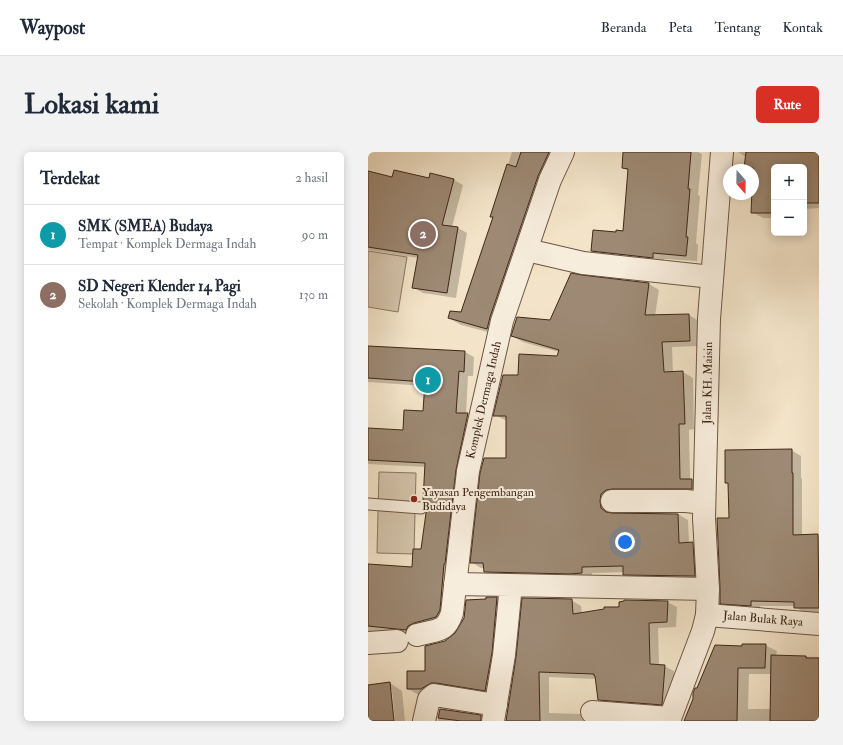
<!DOCTYPE html>
<html lang="id">
<meta charset="utf-8">
<style>
:root{--surface:#fff;--page:#f2f2f3;--text:#1f2937;--muted:#747a83;--line:#e0e1e3;--accent:#d93025}
body{margin:0;font-family:"IM FELL Double Pica",serif;background:var(--page);color:var(--text)}
.controls{position:absolute;right:12px;top:12px;display:grid;overflow:hidden;border-radius:6px;box-shadow:0 2px 10px #0003}
.controls button{width:36px;height:36px;display:grid;place-items:center;padding:0;border:0;border-bottom:1px solid var(--line);background:var(--surface);color:var(--text);font:20px sans-serif}
.compass{position:absolute;left:355px;top:12px;width:36px;height:36px;border-radius:50%;background:var(--surface);box-shadow:0 2px 10px #0003;rotate:160deg}
.you{position:absolute;left:257px;top:390px;width:14px;height:14px;margin:-10px;border:3px solid #fff;border-radius:50%;background:#1a73e8;box-shadow:0 0 0 6px #1a73e833}
.badge{display:grid;place-items:center;width:26px;height:26px;border-radius:50%;background:var(--accent);color:#fff;font-size:13px;font-weight:700}
.pin{position:absolute;translate:-50% -50%;border:2px solid #fff;box-shadow:0 1px 4px #0006}
.list{margin:0;padding:0;list-style:none}
h2{display:flex;justify-content:space-between;align-items:center;height:52px;margin:0;padding:0 16px;font-size:17px}
h2 small{font-size:13px;font-weight:400;color:var(--muted)}
.list li{display:grid;grid-template-columns:26px 1fr auto;gap:12px;align-items:center;box-sizing:border-box;height:60px;padding:0 16px;border-top:1px solid var(--line)}
.list b{display:block;font-size:15px;white-space:nowrap}
.list p{margin:0;font-size:13px;white-space:nowrap;color:var(--muted)}
.list em{font-size:13px;font-style:normal;color:var(--muted)}
.map{position:relative;flex:none;width:451px;height:569px;overflow:hidden;border-radius:6px}
header{display:flex;align-items:center;gap:24px;box-sizing:border-box;height:56px;padding:0 20px;background:var(--surface);border-bottom:1px solid var(--line)}
header strong{font-size:19px}
nav{display:flex;gap:22px;margin-inline-start:auto;font-size:14px}
.intro{display:flex;align-items:center;justify-content:space-between;box-sizing:border-box;height:96px;padding:0 24px}
h1{margin:0;font-size:28px}
.button{padding:10px 18px;border-radius:6px;background:var(--accent);color:#fff;font-size:14px;font-weight:700}
main{display:flex;gap:24px;padding:0 24px}
aside{flex:1;background:var(--surface);border-radius:6px;box-shadow:0 2px 10px #0003}
.map>svg:first-child{display:block}
.green{fill:#d4c4ab;stroke:#8a7662}
.shadow{fill:#0003;fill-rule:evenodd}
.building{fill:#9d8974;stroke:#3f2718}
.lines{fill:none;stroke-linecap:round;stroke-linejoin:round}
.service-casing{stroke:#6c5644;stroke-width:13}
.minor-casing{stroke:#6c5644;stroke-width:24}
.tertiary-casing{stroke:#6c5644;stroke-width:24}
.service{stroke:#f7eddc;stroke-width:11}
.minor{stroke:#f7eddc;stroke-width:22}
.tertiary{stroke:#f7eddc;stroke-width:22}
.poi-dot{fill:#8f2418;stroke:#f7eddc;stroke-width:1.5}
.labels{text-anchor:middle;dominant-baseline:central;stroke-width:4;stroke-linejoin:round;paint-order:stroke}
.street-label{font-size:12px;fill:#3f2718;stroke:#f7eddc}
.poi-label{font-size:12px;fill:#3f2718;stroke:#f7eddc;text-anchor:start}
</style>
<header>
<strong>Waypost</strong>
<nav><a>Beranda</a><a>Peta</a><a>Tentang</a><a>Kontak</a></nav>
</header>
<div class="intro"><h1>Lokasi kami</h1><a class="button">Rute</a></div>
<main>
<aside>
<h2>Terdekat<small>2 hasil</small></h2>
<ul class="list">
<li><span class="badge" style="background:#0f9aa8">1</span><div><b>SMK (SMEA) Budaya</b><p>Tempat · Komplek Dermaga Indah</p></div><em>90 m</em></li>
<li><span class="badge" style="background:#8d6e63">2</span><div><b>SD Negeri Klender 14 Pagi</b><p>Sekolah · Komplek Dermaga Indah</p></div><em>130 m</em></li>
</ul>
</aside>
<div class="map">
<svg width="451" height="569" viewBox="0 0 451 569">
<rect width="100%" height="100%" fill="#f3e4c9"/>
<filter id="stains"><feTurbulence type="fractalNoise" baseFrequency=".005" numOctaves="4"/><feColorMatrix values="0 0 0 0 .2 0 0 0 0 .09 0 0 0 0 .02 0 0 0 .5 -.17"/></filter>
<radialGradient id="worn" r=".72"><stop offset=".6" stop-color="#630" stop-opacity="0"/><stop offset="1" stop-color="#630" stop-opacity=".3"/></radialGradient>
<path class="green" d="M0 99 39 105 30 160 0 155Z
M11 320 48 321 46 402 9 401Z"/>
<path class="shadow" d="M144 0H196L131 183 93 173 81 166 94 161 126 65 124 64Z
M256 0H330L334 2 330 43 332 44 328 91 330 93 329 109 296 107 295 111 235 105 224 99 249 81 256 80 261 19 255 16Z
M370 0H451V56L436 57V15H406V66H395L384 60 385 18H382L377 15 378 5Z
M0 20 25 26 86 28 95 33 84 75 90 76 99 81 88 146 55 141 45 135 50 106 0 98Z
M213 124 281 132 291 138 287 164 321 163 331 169V194L304 195 305 221 315 220 325 226 326 277 321 278 322 328H324L334 334V342L241 355 243 362H310L320 368 321 391H325L335 397 337 429 266 428 256 422V420L224 421V426L127 425 117 419V416H113L103 410 139 307V269L127 263 151 224 190 205 191 200 155 190 144 184 183 169Z
M0 195 97 200 106 205 105 224H100L98 262 109 268 81 463 47 483 17 479 0 484V413L45 416 54 398 61 357 58 315 0 312V277L36 279 56 260 57 234 0 230Z
M423 298 433 304V326L434 327V383L451 384V460L436 461 427 454H392V459L362 456 353 451 362 367 361 333 358 331Z
M119 446H129L138 452 126 543 49 542 40 537 58 520 77 490 88 482 119 448Z
M203 448 213 454 214 462 299 450 309 455 308 475 290 476 291 513 296 514 306 519 304 558 241 553 231 547 228 527 181 525V561L212 562 222 569H139Z
M397 493 409 499 408 504 451 505V569H317L330 537 375 495ZM381 522H404L403 557H380Z
M22 531 34 539 37 569H27L24 538H22L25 569H0V534Z
M72 558 113 564 121 569H70Z"/>
<path class="building" d="M153 0H181L170 24 122 165 119 177 80 166 82 159 93 160 125 65H122L139 12 148 15Z
M255 0H323L320 37H322L318 85H320L318 104 285 101V106L223 99 225 78 248 80V78L255 79 260 17 254 16Z
M378 0H451V51H436V15H406V61H383L385 16H376Z
M26 18 61 26 62 21 86 27 74 73 90 75 79 141 44 136 50 103 0 95V19L24 25Z
M203 121 214 123 281 131 277 163 321 162 322 189 294 190 296 220 315 219 317 272H311L312 327H324V337H244L238 338 233 342 232 349 233 356 238 360 244 361 310 362 311 391 325 390 327 424 255 423V414L214 415V421L202 422 116 420 115 411H102L112 321 116 306H138V264H125L135 223H150L151 202 189 204 191 198 143 184 149 165 182 168Z
M0 194 97 199 96 220 91 219 88 261H100L88 318 77 412H76L72 458 68 465 46 471 40 474 38 478 0 474V412L44 415 45 397H53L58 361 60 357 59 353 55 349 57 311 0 308V276L35 278 36 258 55 259 57 230 0 226Z
M424 297V321H425V383L450 382 451 456H426V450L383 449V454L352 452V436L349 366H361L360 331H357V298Z
M118 445H129L124 501 117 539 68 531H63L53 537H39V519H57V494L77 489 87 481 96 466 98 448 118 447Z
M154 446 204 447 205 462 236 457V455H251V450L256 449V448L300 449 299 470 281 471 282 512 297 513 294 553 230 548 227 524H226V522L171 520 172 569H138L148 505Z
M374 492H398L397 516H370L369 569H316L325 547V541L327 536H329L347 493 374 494Z
M403 503 438 504V506H451V569H402Z
M22 530 26 569H0V533Z
M72 557 113 563V569H93L70 566Z"/>
<g class="lines">
<defs>
<path id="service" d="M0 352 53 356"/>
<path id="minor" d="M159 98 215 111 344 125
M244 349H318L336 351
M87 432 340 437
M339 463 451 472
M49 483C68 477 77 482 84 461L100 319 134 169 182 28 195 0
M0 491 29 489
M224 560 302 566
M56 569 61 547 66 543 128 553
M125 569 136 503 143 433"/>
<path id="tertiary" d="M301 569 335 479 339 463 340 437 336 366 341 167 354 0"/>
</defs>
<use href="#service" class="service-casing"/>
<use href="#minor" class="minor-casing"/>
<use href="#tertiary" class="tertiary-casing"/>
<use href="#service" class="service"/>
<use href="#minor" class="minor"/>
<use href="#tertiary" class="tertiary"/>
</g>
<circle class="poi-dot" cx="46" cy="347" r="4"/>
<g class="labels">
<g class="street-label">
<text transform="translate(340 231) rotate(-89)">Jalan KH. Maisin</text>
<text transform="translate(116 248) rotate(-77)">Komplek Dermaga Indah</text>
<text transform="translate(395 467) rotate(5)">Jalan Bulak Raya</text>
</g>
<g class="poi-label">
<text x="54" y="340">Yayasan Pengembangan<tspan x="54" dy="14">Budidaya</tspan></text>
</g>
</g>
<rect width="100%" height="100%" filter="url(#stains)"/>
<rect width="100%" height="100%" fill="url(#worn)"/>
</svg>
<div class="controls">
<button>+</button>
<button>−</button>
</div>
<svg class="compass" viewBox="-18 -18 36 36"><path d="M0-13l5 13h-10z" fill="#e53935"/><path d="M0 13l5-13h-10z" fill="#747a83"/></svg>
<div class="you"></div>
<div class="pin badge" style="left:60px;top:228px;background:#0f9aa8">1</div>
<div class="pin badge" style="left:55px;top:82px;background:#8d6e63">2</div>
</div>
</main>
